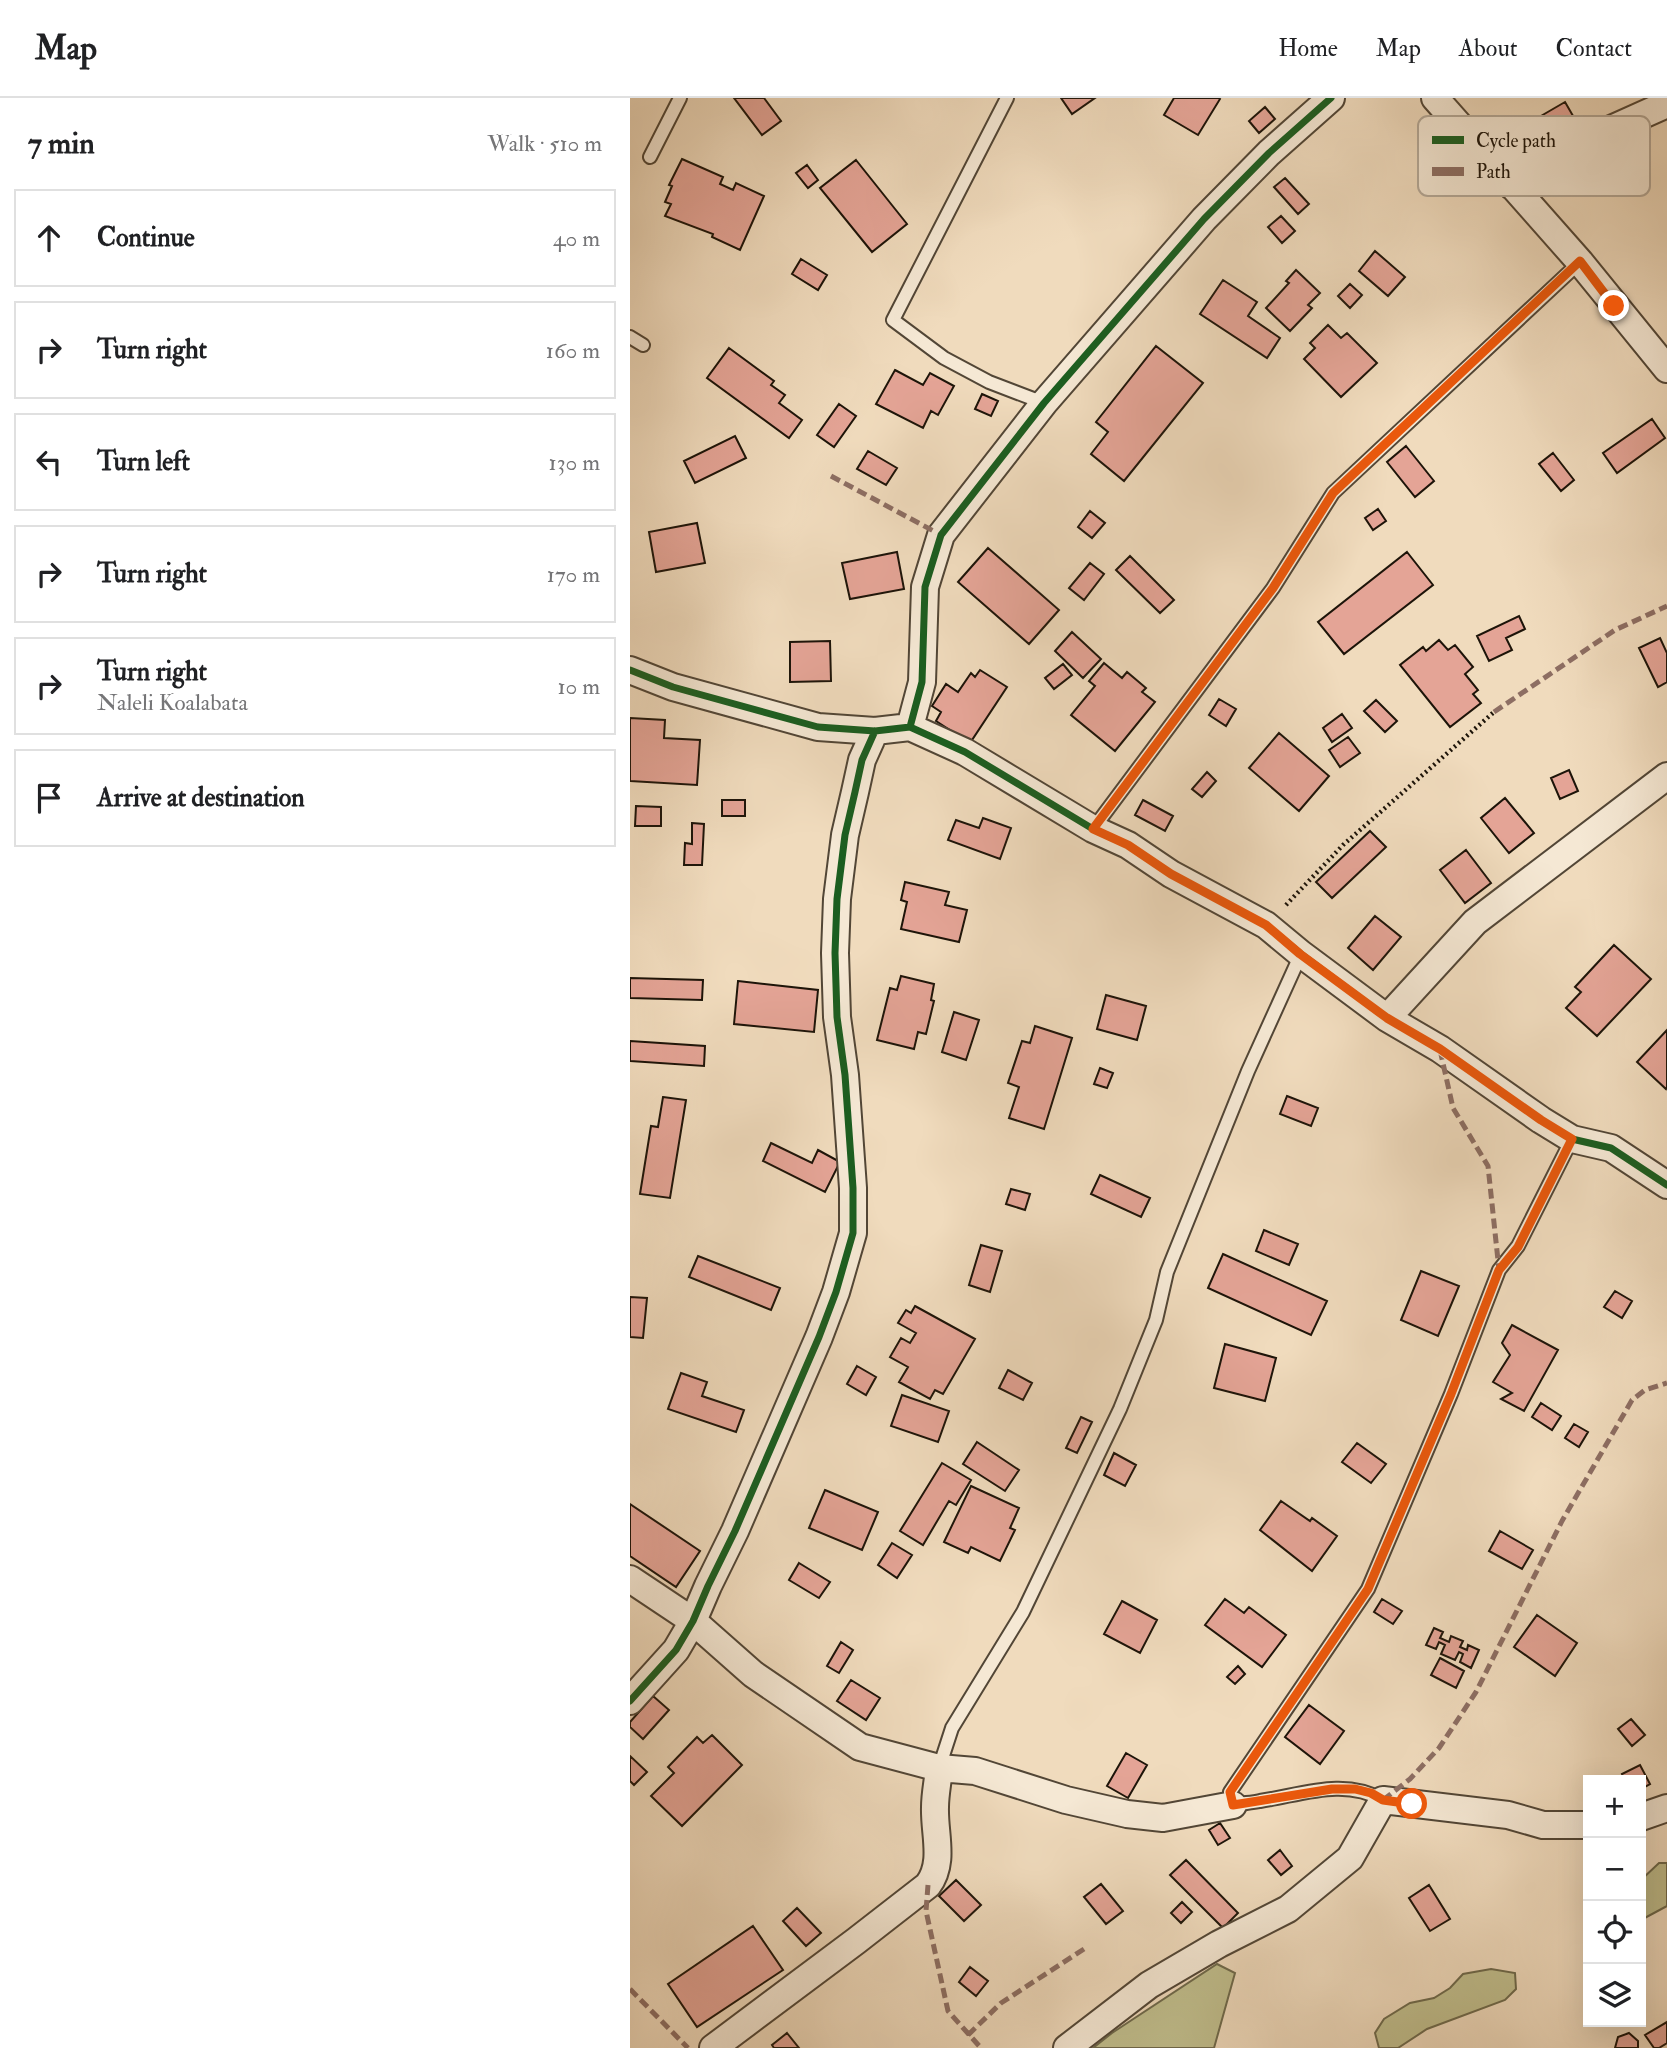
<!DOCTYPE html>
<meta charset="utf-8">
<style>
:root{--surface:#fff;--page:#f2f2f2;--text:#202124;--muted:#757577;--line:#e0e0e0}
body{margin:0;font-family:"IM FELL Double Pica",serif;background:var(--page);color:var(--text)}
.controls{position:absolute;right:21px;bottom:21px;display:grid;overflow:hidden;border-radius:0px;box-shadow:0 7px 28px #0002}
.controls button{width:63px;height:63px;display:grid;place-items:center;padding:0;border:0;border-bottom:2px solid var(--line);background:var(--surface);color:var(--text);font:35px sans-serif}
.stop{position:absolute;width:21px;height:21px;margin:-16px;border:5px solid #ea580c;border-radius:50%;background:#fff}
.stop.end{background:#ea580c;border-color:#fff;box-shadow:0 2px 7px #0008}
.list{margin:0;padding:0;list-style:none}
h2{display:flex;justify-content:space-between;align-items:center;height:91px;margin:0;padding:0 28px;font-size:30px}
h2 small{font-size:23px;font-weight:400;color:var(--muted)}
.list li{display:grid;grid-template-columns:46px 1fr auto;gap:21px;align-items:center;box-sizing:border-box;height:98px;margin:0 14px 14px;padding:0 14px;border:2px solid var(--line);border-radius:0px}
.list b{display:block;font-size:26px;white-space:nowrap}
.list p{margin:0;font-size:23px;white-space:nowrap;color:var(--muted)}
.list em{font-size:23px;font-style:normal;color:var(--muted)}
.icon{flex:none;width:38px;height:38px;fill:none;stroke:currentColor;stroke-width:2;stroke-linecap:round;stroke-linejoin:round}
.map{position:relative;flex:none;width:1037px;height:1950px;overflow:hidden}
header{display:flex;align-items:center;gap:42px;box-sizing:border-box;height:98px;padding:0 35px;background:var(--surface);border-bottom:2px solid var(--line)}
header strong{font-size:33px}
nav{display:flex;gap:38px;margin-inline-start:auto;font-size:24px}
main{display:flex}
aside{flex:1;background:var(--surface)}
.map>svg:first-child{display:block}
.green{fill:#c0be8d;stroke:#6e694b;stroke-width:2}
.building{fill:#e4a496;stroke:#1d1409;stroke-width:2}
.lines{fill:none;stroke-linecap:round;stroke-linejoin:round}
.lane-casing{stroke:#524636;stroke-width:16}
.street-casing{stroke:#524636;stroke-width:30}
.path{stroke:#1d1409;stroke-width:4.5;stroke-dasharray:2 3.5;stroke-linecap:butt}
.lane{stroke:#f5e8d4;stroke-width:12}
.street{stroke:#f5e8d4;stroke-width:26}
.quiet{stroke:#8d6e63;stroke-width:5;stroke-dasharray:10 5;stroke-linecap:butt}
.cycleway-casing{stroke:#f5e8d4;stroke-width:11}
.cycleway{stroke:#1b5e20;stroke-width:7}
.route{stroke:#ea580c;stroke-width:9}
.key{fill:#f5e8d4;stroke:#b4a897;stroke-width:2}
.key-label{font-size:19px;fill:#1d1409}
</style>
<header>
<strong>Map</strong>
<nav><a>Home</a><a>Map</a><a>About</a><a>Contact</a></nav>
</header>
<main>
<aside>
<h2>7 min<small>Walk · 510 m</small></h2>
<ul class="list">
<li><svg class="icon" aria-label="ahead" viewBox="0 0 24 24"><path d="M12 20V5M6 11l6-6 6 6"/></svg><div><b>Continue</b></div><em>40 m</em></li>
<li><svg class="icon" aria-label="right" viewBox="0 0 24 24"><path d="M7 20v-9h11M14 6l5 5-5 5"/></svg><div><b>Turn right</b></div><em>160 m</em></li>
<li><svg class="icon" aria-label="left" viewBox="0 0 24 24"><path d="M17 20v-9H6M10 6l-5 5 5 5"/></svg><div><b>Turn left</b></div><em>130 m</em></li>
<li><svg class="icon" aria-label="right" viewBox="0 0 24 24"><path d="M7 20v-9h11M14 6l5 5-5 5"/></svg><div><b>Turn right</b></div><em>170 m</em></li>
<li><svg class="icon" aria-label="right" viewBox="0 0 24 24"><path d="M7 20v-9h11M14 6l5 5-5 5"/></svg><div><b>Turn right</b><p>Naleli Koalabata</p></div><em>10 m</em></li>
<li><svg class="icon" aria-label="arrive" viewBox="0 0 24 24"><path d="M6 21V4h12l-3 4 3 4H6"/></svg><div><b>Arrive at destination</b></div></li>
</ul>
</aside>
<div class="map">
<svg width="1037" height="1950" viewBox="0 0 1037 1950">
<rect width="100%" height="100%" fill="#f0dbbd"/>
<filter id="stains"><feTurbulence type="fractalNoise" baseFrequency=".00286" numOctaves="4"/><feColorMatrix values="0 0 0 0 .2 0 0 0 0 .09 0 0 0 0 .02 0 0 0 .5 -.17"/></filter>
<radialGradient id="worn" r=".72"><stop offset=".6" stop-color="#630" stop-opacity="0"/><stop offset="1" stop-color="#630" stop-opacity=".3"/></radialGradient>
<path class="green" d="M1029 1765H1037V1808L1011 1822V1782Z
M587 1866 605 1875 584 1950H463L482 1935Z
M861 1871 885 1875 886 1891 875 1902 797 1931 768 1950H749L745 1935 754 1921 780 1905 804 1900 820 1890 833 1876Z"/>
<path class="building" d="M104 0H134L151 23 132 37Z
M431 0H465L442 16Z
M544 0H589L590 1 568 37 534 17Z
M935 4 950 30 919 47 904 22Z
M635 9 645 21 629 35 619 23Z
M52 61 93 79 90 86 103 92 106 85 134 98 110 152 82 139 83 136 35 118 41 106 35 104 42 88 39 87Z
M226 62 277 126 242 154 190 90Z
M177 67 188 82 178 90 166 75Z
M655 80 679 106 668 116 644 89Z
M651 118 665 133 652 145 638 129Z
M745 153 775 179 758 198 729 173Z
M171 161 197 177 188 192 162 176Z
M666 172 690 195 678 207 682 210 660 233 636 210 659 185 656 183Z
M593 182 627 204 618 218 650 240 637 260 570 216Z
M720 186 732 197 720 210 708 198Z
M698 227 711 240 717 235 747 265 711 299 674 261 685 250 680 245Z
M526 248 573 285 494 383 461 356 478 334 466 324Z
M99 250 144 283 141 287 155 297 149 305 172 322 159 340 77 280Z
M265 272 293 287 300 275 324 288 308 317 301 313 293 330 246 306Z
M352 296 368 303 361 318 345 311Z
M209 306 226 318 204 349 187 337Z
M1022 321 1035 340 987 375 973 355Z
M105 338 116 360 65 385 54 363Z
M776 348 804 383 785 399 757 364Z
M238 353 267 370 256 387 227 371Z
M923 355 944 382 931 393 909 366Z
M748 411 756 423 743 432 735 420Z
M460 413 475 425 462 440 448 429Z
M67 425 75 465 26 474 19 434Z
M358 450 429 512 399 546 328 484Z
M267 454 274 491 220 501 212 465Z
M777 454 803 487 714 556 688 524Z
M500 458 544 502 530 515 486 472Z
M460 465 474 476 454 502 439 490Z
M889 518 895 531 876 540 882 552 859 563 847 538Z
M442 534 471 561 453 580 425 553Z
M1030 540 1037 555V584L1028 589 1009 550Z
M809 542 818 552 825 547 843 569 835 576 848 592 843 596 851 605 820 629 770 567 793 549 796 553Z
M200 543 201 583 160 584V544Z
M474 565 492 580 497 574 516 590 512 594 525 604 485 653 441 617 465 588 459 583Z
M433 566 442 577 424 591 415 580Z
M350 572 377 589 340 645 306 623 311 614 302 608 316 586 328 594 341 575 345 579Z
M589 601 606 611 596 628 579 617Z
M746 602 767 623 755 634 734 613Z
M712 616 722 630 702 644 693 630Z
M0 620 35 622 34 640 70 642 67 687 0 683Z
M649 635 699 678 669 713 619 670Z
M718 639 730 655 710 669 699 652Z
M939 672 948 693 930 701 921 680Z
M577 674 586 683 572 699 562 691Z
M875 700 904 735 879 755 851 720Z
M92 702H115V718H92Z
M513 702 543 718 535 733 505 717Z
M6 708 31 709V728H5Z
M353 720 381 730 370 761 318 742 326 722 349 730Z
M62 725 74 726 72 767H54L55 745 62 746Z
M740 733 756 749 702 800 686 784Z
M836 752 861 785 835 805 810 772Z
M275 784 319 794 315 807 337 812 329 844 271 831 277 804 271 802Z
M745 818 771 839 743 872 718 850Z
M984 847 1021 881 967 938 936 910 951 894 945 889Z
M271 878 304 886 301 902 304 903 296 936 288 934 284 951 247 942 260 890 267 892Z
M0 880 73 882 72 902 0 900Z
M108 883 188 892 184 934 104 926Z
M476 897 516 908 507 942 467 931Z
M324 914 349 922 336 962 312 954Z
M405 928 442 940 414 1031 379 1020 389 989 378 985 392 943 400 945Z
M1037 932V989L1036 991 1007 964Z
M0 943 75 948 74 968 0 963Z
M470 970 483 975 477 990 464 986Z
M657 998 688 1010 681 1028 650 1016Z
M33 999 56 1002 40 1100 10 1096 21 1028 28 1029Z
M141 1045 182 1065 188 1052 210 1064 195 1094 133 1063Z
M470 1077 520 1100 511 1119 461 1096Z
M381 1091 400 1096 395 1112 376 1106Z
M634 1132 668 1146 659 1167 626 1153Z
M351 1147 372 1153 360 1194 339 1187Z
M593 1156 697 1203 681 1237 578 1190Z
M68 1158 150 1190 141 1212 59 1179Z
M791 1173 829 1188 808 1238 771 1222Z
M985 1193 1002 1203 992 1220 974 1209Z
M0 1199 17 1200 13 1240 0 1239Z
M285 1208 345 1241 313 1296 305 1292 300 1301 269 1284 278 1269 260 1259 271 1240 280 1245 286 1235 268 1225 276 1212 281 1215Z
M882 1227 928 1252 894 1313 871 1301 882 1295 863 1284 880 1257 872 1245Z
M595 1246 646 1260 635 1303 584 1290Z
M227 1268 246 1279 236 1297 217 1286Z
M378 1272 402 1285 393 1302 369 1290Z
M51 1275 77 1284 72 1298 114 1312 106 1334 38 1311Z
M272 1297 319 1313 308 1344 261 1328Z
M911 1305 931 1318 922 1332 902 1319Z
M451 1319 462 1324 447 1355 436 1350Z
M944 1326 958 1334 949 1349 935 1340Z
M347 1344 389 1372 375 1393 333 1366Z
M727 1345 756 1366 741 1385 712 1364Z
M484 1355 506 1367 495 1388 474 1377Z
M312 1365 341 1382 326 1407 319 1403 293 1447 270 1433Z
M341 1388 389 1410 380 1430 385 1432 370 1463 341 1449 338 1455 314 1444Z
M195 1392 248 1414 232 1452 179 1430Z
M651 1403 680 1423 682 1420 707 1438 682 1473 630 1432Z
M0 1406 70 1453 46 1489 0 1458Z
M870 1433 903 1452 892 1471 859 1453Z
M262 1445 282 1457 267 1480 248 1467Z
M169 1465 200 1484 189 1500 159 1482Z
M595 1501 614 1515 619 1509 656 1537 632 1569 575 1527Z
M752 1501 772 1513 763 1526 744 1514Z
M492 1503 527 1522 510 1555 474 1536Z
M907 1517 947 1545 925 1578 884 1549Z
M804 1530 813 1534 810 1540 819 1544 821 1538 833 1543 830 1549 837 1552 838 1547 849 1552 841 1570 830 1564 833 1556 829 1554 825 1562 811 1556 815 1547 809 1544 806 1551 796 1547Z
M211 1544 223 1552 209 1575 197 1568Z
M810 1560 834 1573 826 1590 801 1577Z
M608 1568 615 1576 605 1586 597 1579Z
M221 1582 250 1600 236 1622 207 1603Z
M23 1598 39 1612 13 1641 0 1629V1624Z
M679 1607 714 1633 690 1666 655 1639Z
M1001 1621 1015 1637 1002 1648 988 1631Z
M82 1637 112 1667 52 1728 21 1698 44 1675 38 1669 67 1639 73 1645Z
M496 1655 517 1667 498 1700 477 1688Z
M0 1658 17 1674 4 1687 0 1683Z
M1010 1667 1020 1686 1011 1691V1682H995L992 1676Z
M590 1725 600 1740 588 1747 579 1732Z
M650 1752 662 1768 651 1777 638 1762Z
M556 1762 608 1815 593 1830 540 1777Z
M326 1782 351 1807 334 1823 309 1798Z
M471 1786 493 1813 476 1826 454 1799Z
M799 1787 820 1821 800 1833 779 1800Z
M552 1804 562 1814 551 1825 541 1815Z
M167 1810 191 1835 176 1848 153 1823Z
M123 1828 153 1872 67 1929 38 1886Z
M340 1869 358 1883 346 1898 329 1884Z
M1037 1924V1945L1029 1950H1024L1015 1937Z
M157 1935 169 1950H144L142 1947Z
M999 1935 1008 1943V1950H985L988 1939Z"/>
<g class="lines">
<defs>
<path id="lane" d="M377 0 263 222 314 260 359 284 414 305
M20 59 50 0
M0 239 13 247
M463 731 643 490 703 395 950 164
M309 1670 322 1630 393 1514 490 1311 526 1222 537 1174 618 973 671 856
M753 1702C714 1679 671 1697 630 1703 621 1705 612 1705 603 1707L600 1694 738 1491 821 1296 869 1172 888 1148 942 1041"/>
<path id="street" d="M805 0 950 164 1037 271
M882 88 979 32 1037 6
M0 572 43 589 188 629 245 633 280 629 335 654 463 731 498 747 541 776 636 827 671 856 757 920 810 951 911 1022 942 1041 981 1050 1037 1087
M280 629 292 584 295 489 311 437 414 305 574 121 639 55 701 0
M757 920 845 824 1037 678
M0 1481 63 1523 123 1576 230 1649 309 1670 345 1673 436 1702 497 1716 533 1720 603 1707
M0 1603 46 1552 63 1523 78 1488 105 1433 189 1239 206 1194 223 1135V1090L215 977 207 919 205 855 207 801 215 737 225 694 232 662 245 633
M1011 1719 1037 1710
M83 1950 226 1843 298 1787C315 1764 304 1736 305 1709 305 1696 308 1683 309 1670
M437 1950 519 1887 589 1846 658 1811 720 1760 753 1702 878 1717 913 1727H958"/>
</defs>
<use href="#lane" class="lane-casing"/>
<use href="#street" class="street-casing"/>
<path class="path" d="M656 807 713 747 864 614"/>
<use href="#lane" class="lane"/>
<use href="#street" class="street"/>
<path class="quiet" d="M201 378 311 437
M864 614 985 532 1037 508
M810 952 823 1010 858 1068 869 1172
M753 1702 780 1681 809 1650 846 1594 932 1423 1002 1302 1015 1292 1037 1285
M298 1787 296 1813 318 1913 351 1950
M0 1891 58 1950
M338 1937 371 1905 454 1851"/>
<defs>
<path id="cycleway" d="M0 572 43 589 188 629 245 633 280 629 335 654 463 731 498 747 541 776 636 827 671 856 757 920 810 951 911 1022 942 1041 981 1050 1037 1087
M280 629 292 584 295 489 311 437 414 305 574 121 639 55 701 0
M0 1603 46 1552 63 1523 78 1488 105 1433 189 1239 206 1194 223 1135V1090L215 977 207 919 205 855 207 801 215 737 225 694 232 662 245 633"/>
</defs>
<use href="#cycleway" class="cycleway-casing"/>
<use href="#cycleway" class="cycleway"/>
</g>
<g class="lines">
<path class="route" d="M782 1706 753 1702 741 1695 725 1691H702L603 1707 600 1694 738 1491 821 1296 869 1172 888 1149 942 1041 911 1022 810 951 757 920 670 856 636 827 541 776 498 747 463 731 643 490 703 395 950 163 984 208"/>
</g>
<rect x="788" y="18" width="232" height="80" rx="10" class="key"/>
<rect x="802" y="38" width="32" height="8" fill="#1b5e20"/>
<rect x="802" y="69" width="32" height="9" fill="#8d6e63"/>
<g class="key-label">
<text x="846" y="49">Cycle path</text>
<text x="846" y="80">Path</text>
</g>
<rect width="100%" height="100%" filter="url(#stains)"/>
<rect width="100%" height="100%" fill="url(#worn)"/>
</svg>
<div class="controls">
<button>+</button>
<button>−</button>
<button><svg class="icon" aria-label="locate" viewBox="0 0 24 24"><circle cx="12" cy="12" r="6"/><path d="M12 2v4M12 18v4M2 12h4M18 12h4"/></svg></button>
<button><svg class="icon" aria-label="layers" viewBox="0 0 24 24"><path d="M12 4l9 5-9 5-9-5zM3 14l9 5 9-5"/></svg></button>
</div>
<div class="stop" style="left:782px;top:1706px"></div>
<div class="stop end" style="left:984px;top:208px"></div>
</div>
</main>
